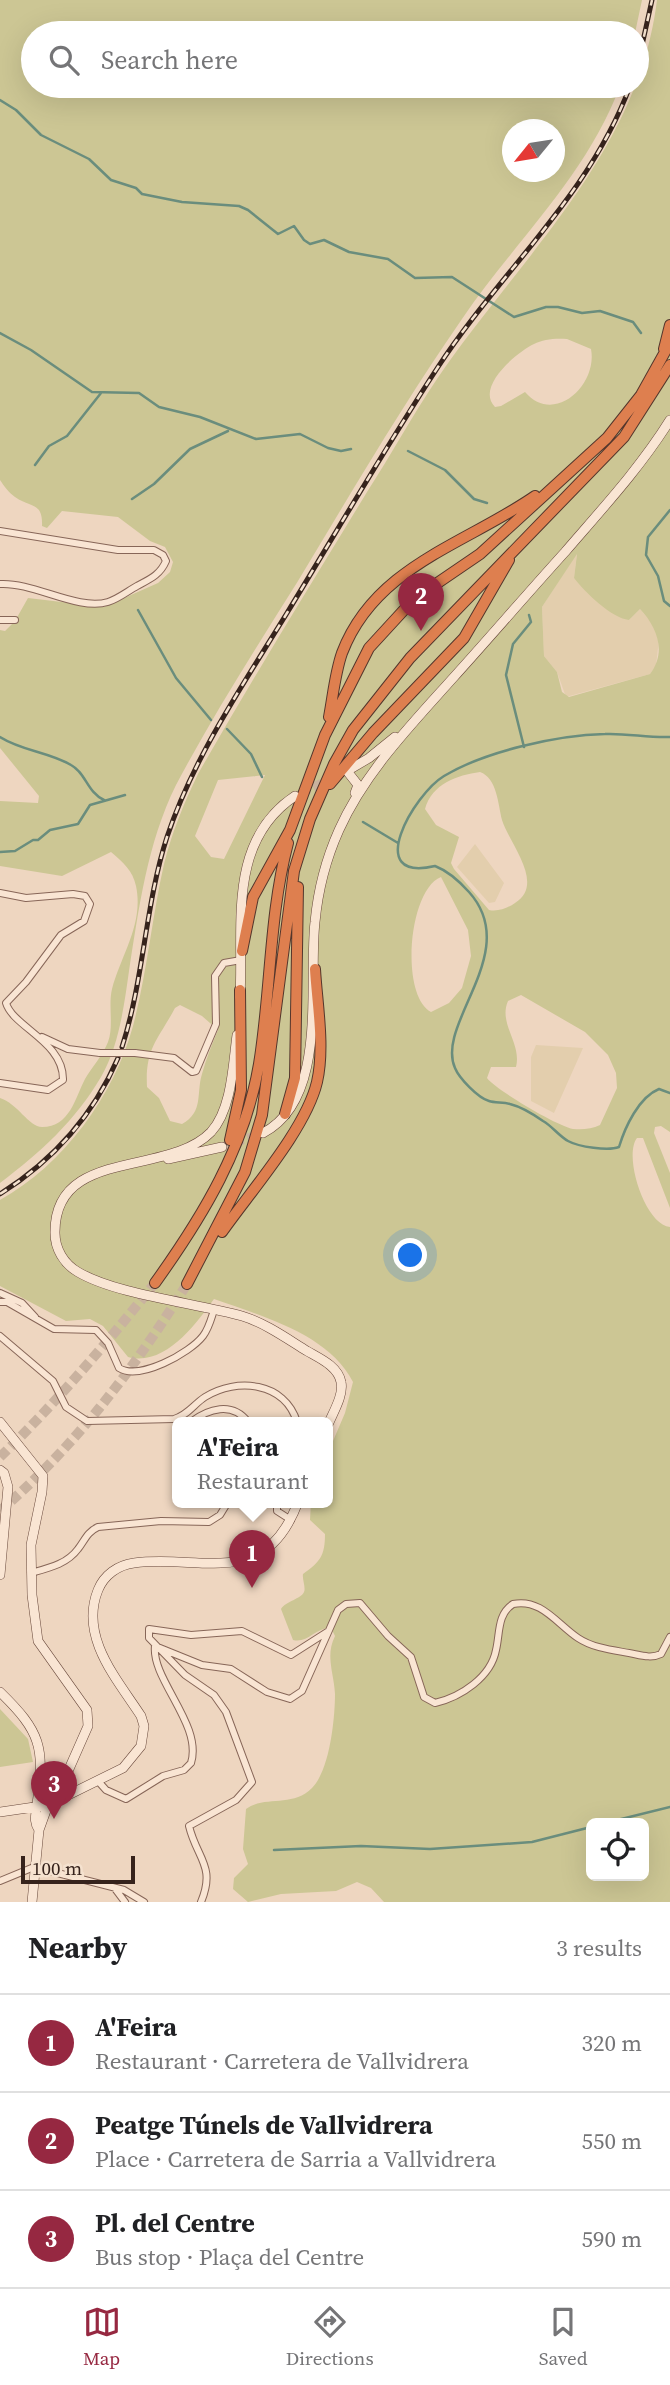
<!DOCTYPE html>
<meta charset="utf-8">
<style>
:root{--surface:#fff;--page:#f6f6f6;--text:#202124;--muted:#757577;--line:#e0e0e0;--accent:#962841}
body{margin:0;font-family:"Source Serif 4",serif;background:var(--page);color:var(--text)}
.controls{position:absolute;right:21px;bottom:21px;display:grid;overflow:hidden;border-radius:10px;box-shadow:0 7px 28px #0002}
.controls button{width:63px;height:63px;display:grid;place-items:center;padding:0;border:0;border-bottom:2px solid var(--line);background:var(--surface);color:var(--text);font:35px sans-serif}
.compass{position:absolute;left:502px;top:119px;width:63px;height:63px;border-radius:50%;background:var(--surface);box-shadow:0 7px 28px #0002;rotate:240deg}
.scale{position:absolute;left:21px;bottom:18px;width:114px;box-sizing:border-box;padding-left:7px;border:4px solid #36231c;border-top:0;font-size:19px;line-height:24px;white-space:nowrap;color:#36231c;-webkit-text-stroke:5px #f5e2cf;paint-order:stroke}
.you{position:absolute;left:411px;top:1256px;width:24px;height:24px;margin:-18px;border:5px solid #fff;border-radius:50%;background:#1a73e8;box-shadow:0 0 0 10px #1a73e833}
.badge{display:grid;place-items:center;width:46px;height:46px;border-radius:50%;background:var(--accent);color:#fff;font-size:23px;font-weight:700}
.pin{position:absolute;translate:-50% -58px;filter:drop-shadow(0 2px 4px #0008)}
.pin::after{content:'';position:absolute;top:37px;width:24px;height:21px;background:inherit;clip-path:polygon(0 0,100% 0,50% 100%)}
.popup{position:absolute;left:172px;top:1417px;width:161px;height:91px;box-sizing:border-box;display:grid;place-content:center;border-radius:10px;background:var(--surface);filter:drop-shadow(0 2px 5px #0005);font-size:23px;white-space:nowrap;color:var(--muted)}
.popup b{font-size:26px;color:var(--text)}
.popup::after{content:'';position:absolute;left:50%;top:100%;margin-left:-14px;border:14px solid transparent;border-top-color:var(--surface)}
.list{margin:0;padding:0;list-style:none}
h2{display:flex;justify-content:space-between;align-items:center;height:91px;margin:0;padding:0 28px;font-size:30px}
h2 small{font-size:23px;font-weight:400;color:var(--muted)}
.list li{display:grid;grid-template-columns:46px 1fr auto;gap:21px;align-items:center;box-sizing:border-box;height:98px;padding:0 28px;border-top:2px solid var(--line)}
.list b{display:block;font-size:26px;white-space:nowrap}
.list p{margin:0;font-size:23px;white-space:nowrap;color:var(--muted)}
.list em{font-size:23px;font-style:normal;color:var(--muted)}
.icon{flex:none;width:38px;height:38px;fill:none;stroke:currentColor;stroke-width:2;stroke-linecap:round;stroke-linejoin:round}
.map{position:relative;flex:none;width:670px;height:1902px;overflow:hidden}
.search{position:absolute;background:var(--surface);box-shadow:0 7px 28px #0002;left:21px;right:21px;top:21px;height:77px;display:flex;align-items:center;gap:18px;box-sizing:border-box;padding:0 24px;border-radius:38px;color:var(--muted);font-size:26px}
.sheet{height:385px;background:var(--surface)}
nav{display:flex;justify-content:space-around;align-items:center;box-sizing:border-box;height:98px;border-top:2px solid var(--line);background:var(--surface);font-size:19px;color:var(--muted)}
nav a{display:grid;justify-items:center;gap:4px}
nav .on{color:var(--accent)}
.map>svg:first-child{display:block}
.farmland{fill:#e3cead}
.green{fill:#ccc694;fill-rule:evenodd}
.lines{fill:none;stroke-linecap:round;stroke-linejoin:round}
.stream{stroke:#6a8d7d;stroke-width:2.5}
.secondary-tunnel{stroke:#c9b29f;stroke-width:9;stroke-dasharray:9 4.5;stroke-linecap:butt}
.highway-tunnel{stroke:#c9b29f;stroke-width:10;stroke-dasharray:10 5;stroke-linecap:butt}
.street-casing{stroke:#876658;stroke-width:8}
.secondary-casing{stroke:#68483b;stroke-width:10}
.highway-casing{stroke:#54362c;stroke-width:12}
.street{stroke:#f9e5d3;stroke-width:6}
.secondary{stroke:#f9e5d3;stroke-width:9}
.highway{stroke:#de7f4f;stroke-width:10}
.rail-casing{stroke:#36231c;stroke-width:5}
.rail{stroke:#f5e2cf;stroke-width:2.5;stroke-dasharray:8;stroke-linecap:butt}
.street-bridge-casing{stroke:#876658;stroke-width:8;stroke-linecap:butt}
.street-bridge{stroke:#f9e5d3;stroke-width:6}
</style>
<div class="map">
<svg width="670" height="1902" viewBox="0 0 670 1902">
<rect width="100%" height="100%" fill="#eed6c0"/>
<path class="farmland" d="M577 553 574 578 629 620 640 609 656 628 659 639 656 666 650 674 566 697 557 672 544 656 542 607Z
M475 844 504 883 495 902 489 903 457 867Z
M536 1045 583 1048 554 1113 531 1101V1057Z"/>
<path class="green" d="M0 0H642L635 33H33V86H620C586 177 515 241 462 319 403 404 351 493 298 581 256 648 213 715 176 785 147 844 139 908 129 971 124 1006 119 1046 101 1077 75 1121 41 1152 0 1183V1098C17 1103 29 1127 42 1127 70 1127 75 1098 85 1079 92 1067 103 1055 108 1042 114 1026 108 1006 112 989 121 955 144 924 136 886 133 871 123 862 111 852L62 876 0 866V801L38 803 39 796 0 748V630L5 631 15 621 28 598 104 607 158 583 170 572 173 562 165 547 150 541 118 517 62 511 47 528 42 526C43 502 31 508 15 497 9 493 4 486 0 480ZM512 130H554V172H512Z
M657 0H670V1132L661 1126 655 1127 654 1133 670 1173V1208L643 1138H637C623 1156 645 1225 670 1227V1902H384L371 1888 357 1882 336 1891 281 1894 248 1902 233 1889 234 1878 248 1864 243 1849 246 1809C265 1795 292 1808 312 1788 330 1770 335 1718 335 1694 334 1673 325 1656 335 1636L331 1628C316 1627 307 1644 293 1640L281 1609C286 1601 301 1599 304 1592 306 1588 302 1579 303 1574 320 1562 325 1556 325 1534L310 1520 311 1502H327V1455L345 1413 353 1382C329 1334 262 1316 214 1299 196 1324 165 1367 128 1357L103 1326 90 1319 66 1321 0 1286V1200C63 1165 114 1096 133 1026 147 973 152 917 164 864 172 832 184 803 198 774 252 679 310 586 367 492 391 455 412 416 437 379 520 257 638 154 657 0ZM567 339 591 349C598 385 554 426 525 392L501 406 495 407C475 387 517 352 534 344 543 339 556 338 567 339ZM577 554 574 578C585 592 611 618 629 620L640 609C657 627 667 652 650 674L569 697 562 692 557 672 544 656 542 607ZM480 772C497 778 498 804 502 820 509 843 546 884 515 903 508 908 498 912 489 910L454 869 451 863 459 837 436 825 425 809C432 784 457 775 480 772ZM265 775 224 859 211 857 195 836 218 780ZM441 877 468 930 471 956 462 988 449 1003 431 1012C400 996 408 890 441 877ZM521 995 585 1032 608 1055 616 1073 617 1088 600 1125C592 1129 582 1130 573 1129 557 1126 496 1090 487 1078L491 1067H516C522 1043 498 1024 508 1001ZM180 1005 202 1016 218 1030C212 1044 206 1059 202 1074 196 1093 204 1112 182 1124L170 1121 159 1098 147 1087C145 1048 158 1040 175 1008ZM591 1823H644V1876H591Z
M0 1709 28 1739 33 1762 0 1767Z"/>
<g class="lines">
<path class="stream" d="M0 100 16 110 41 135 89 159 111 180 136 188 142 194 182 202 239 206 248 210 278 234 294 226 304 240 310 244 324 240 349 252 388 259 415 278 452 277 514 317 546 307H558L582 313 600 311 633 322 641 333
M0 333 31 350 92 392 139 393 159 407 200 417 256 439 300 434 328 448 341 451 351 449
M408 451 445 470 474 499 487 503
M35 465 49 446 67 436 101 393
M132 499 154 484 190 449 228 431
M670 510 648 537 646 555 658 576 664 601 670 606
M138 610 176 678 211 720
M227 729 251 754 262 777
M0 737C22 751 49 752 71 765 86 773 87 792 104 800
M670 737C648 738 627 733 605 734 558 735 486 751 444 776 414 794 362 883 435 866 448 871 460 882 469 892 523 952 435 1023 455 1068 459 1078 478 1098 489 1101 495 1103 503 1102 510 1104 522 1107 533 1114 543 1121 552 1126 559 1136 568 1141 579 1147 608 1151 619 1147 625 1127 639 1097 659 1089L670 1093
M524 747 506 675 513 644 531 622 529 615
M363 822 398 843
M0 852 15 851 33 840H38L50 830 78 824 90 805 125 795
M605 1823 670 1807
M274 1850 361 1846 430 1849 532 1842 591 1827"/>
<path class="secondary-tunnel" d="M301 793 330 779
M222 1147 260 1134"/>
<path class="highway-tunnel" d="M0 1457C56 1403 106 1344 155 1283
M0 1511C76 1445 134 1369 187 1284"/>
<defs>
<path id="street" d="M0 531 118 550H154L163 555 166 561C160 575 150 579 137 586 128 591 118 599 108 602 77 611 34 582 0 584
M0 620H15
M0 893 26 898 73 894 85 896 90 904 84 921 61 935 26 982 6 1003C13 1027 64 1042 63 1080L48 1090 0 1083
M42 1037 68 1049 100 1053
M135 1053 174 1058 192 1072 196 1071 216 1024 215 976 224 963 241 960
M0 1293 22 1303 35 1317
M0 1302H7L54 1329 96 1330 108 1343 119 1368C139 1381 190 1353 203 1336 209 1328 211 1319 214 1310
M0 1336 53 1381 66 1407 87 1421 174 1419C188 1415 194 1404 205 1397 237 1377 285 1382 297 1422
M191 1422C208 1409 232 1401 248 1422
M277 1502V1511L291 1520
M31 1573C49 1568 67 1564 78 1549 85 1540 87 1532 98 1527L161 1521 209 1522 220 1515 228 1502
M155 1646 202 1665 231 1669 267 1692 290 1699 302 1691 338 1610 346 1604 360 1603 388 1636 411 1657 424 1697 435 1703C461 1697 491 1677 496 1650 500 1634 497 1614 513 1604 541 1598 557 1624 578 1638 593 1648 612 1650 629 1653 640 1655 651 1659 661 1654L670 1637
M98 1781 106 1790 126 1799 163 1776 184 1770 191 1763C203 1725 151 1679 155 1646
M0 1881 34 1867 124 1890 144 1902
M116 1890 125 1902
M201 1902C216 1866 197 1859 189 1826L236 1800 252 1782 226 1712 214 1695 185 1675 149 1638V1629L191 1635 242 1631 291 1655 327 1632"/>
<path id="secondary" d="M355 793 358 785 347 771 369 758 395 737
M240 997C244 927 226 842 295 796
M237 1035C233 1064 232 1109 211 1132 168 1177 54 1147 55 1233 55 1249 64 1264 78 1272 117 1295 196 1303 242 1316 265 1323 286 1338 307 1351 319 1358 338 1366 341 1382 344 1396 332 1414 327 1427
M263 1133C329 1099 308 982 315 922 318 890 326 859 339 830 365 772 411 725 453 678 490 637 527 594 565 552 602 509 640 468 670 420
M168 1159 222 1147
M0 1422 43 1476 42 1492 31 1545 32 1595 38 1641 87 1710 88 1726 54 1803
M0 1470 4 1473 8 1487 0 1575
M0 1692C41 1732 45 1747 37 1804 36 1815 33 1821 39 1830
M0 1812 48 1805 123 1768 141 1746 144 1726 141 1716C117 1679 79 1637 98 1590 104 1575 118 1565 134 1563 202 1554 265 1591 298 1502
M32 1902 39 1830 48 1805"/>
<path id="highway" d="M664 349 670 325
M329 717C333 696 335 673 342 653 375 566 466 544 535 496
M330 784 373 733 464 638 509 560
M242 951 253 897 290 830 325 735 369 648 414 599 480 554 607 438 641 395 670 343
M285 1114 295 1078 298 887
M230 1140 241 1090 240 990
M222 1232C250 1192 306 1129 317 1082 325 1047 317 1004 315 969
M155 1283C203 1216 245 1147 259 1064 271 991 269 915 288 843
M187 1284 245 1172 262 1115 294 871 310 819 334 764 353 730 410 658 624 437 670 365"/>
</defs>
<use href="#street" class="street-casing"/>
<use href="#secondary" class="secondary-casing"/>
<use href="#highway" class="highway-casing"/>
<use href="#street" class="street"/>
<use href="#secondary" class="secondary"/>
<use href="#highway" class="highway"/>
<defs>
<path id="rail" d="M637 68 652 0
M122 1047C144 979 145 905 167 837 194 756 243 685 287 613 337 531 385 448 438 367 500 272 590 195 630 86
M0 1194C54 1160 93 1116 118 1058"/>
</defs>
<use href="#rail" class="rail-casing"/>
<use href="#rail" class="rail"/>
<defs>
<path id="street-bridge" d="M100 1053H135"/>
</defs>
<use href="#street-bridge" class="street-bridge-casing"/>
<use href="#street-bridge" class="street-bridge"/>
</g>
</svg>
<div class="controls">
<button><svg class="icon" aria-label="locate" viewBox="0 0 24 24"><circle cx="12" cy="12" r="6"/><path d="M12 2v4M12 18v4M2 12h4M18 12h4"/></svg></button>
</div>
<svg class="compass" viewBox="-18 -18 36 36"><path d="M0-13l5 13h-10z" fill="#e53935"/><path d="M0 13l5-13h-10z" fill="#757577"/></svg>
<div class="scale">100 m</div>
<div class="you"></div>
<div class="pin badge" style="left:252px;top:1588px">1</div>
<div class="popup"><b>A'Feira</b>Restaurant</div>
<div class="pin badge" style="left:421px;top:631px">2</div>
<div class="pin badge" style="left:54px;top:1819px">3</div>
<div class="search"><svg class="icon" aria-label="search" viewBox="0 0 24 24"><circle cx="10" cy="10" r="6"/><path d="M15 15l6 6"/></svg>Search here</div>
</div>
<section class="sheet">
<h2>Nearby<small>3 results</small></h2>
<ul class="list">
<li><span class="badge">1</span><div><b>A'Feira</b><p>Restaurant · Carretera de Vallvidrera</p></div><em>320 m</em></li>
<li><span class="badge">2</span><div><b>Peatge Túnels de Vallvidrera</b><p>Place · Carretera de Sarria a Vallvidrera</p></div><em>550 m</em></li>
<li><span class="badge">3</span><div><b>Pl. del Centre</b><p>Bus stop · Plaça del Centre</p></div><em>590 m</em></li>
</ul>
</section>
<nav>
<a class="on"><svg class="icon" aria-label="map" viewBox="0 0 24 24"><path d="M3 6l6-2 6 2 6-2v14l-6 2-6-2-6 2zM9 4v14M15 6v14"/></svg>Map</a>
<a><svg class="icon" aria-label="directions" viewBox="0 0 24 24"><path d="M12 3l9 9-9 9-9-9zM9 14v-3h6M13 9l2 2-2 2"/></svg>Directions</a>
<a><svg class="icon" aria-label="saved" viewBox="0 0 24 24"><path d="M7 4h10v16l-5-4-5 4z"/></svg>Saved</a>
</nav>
